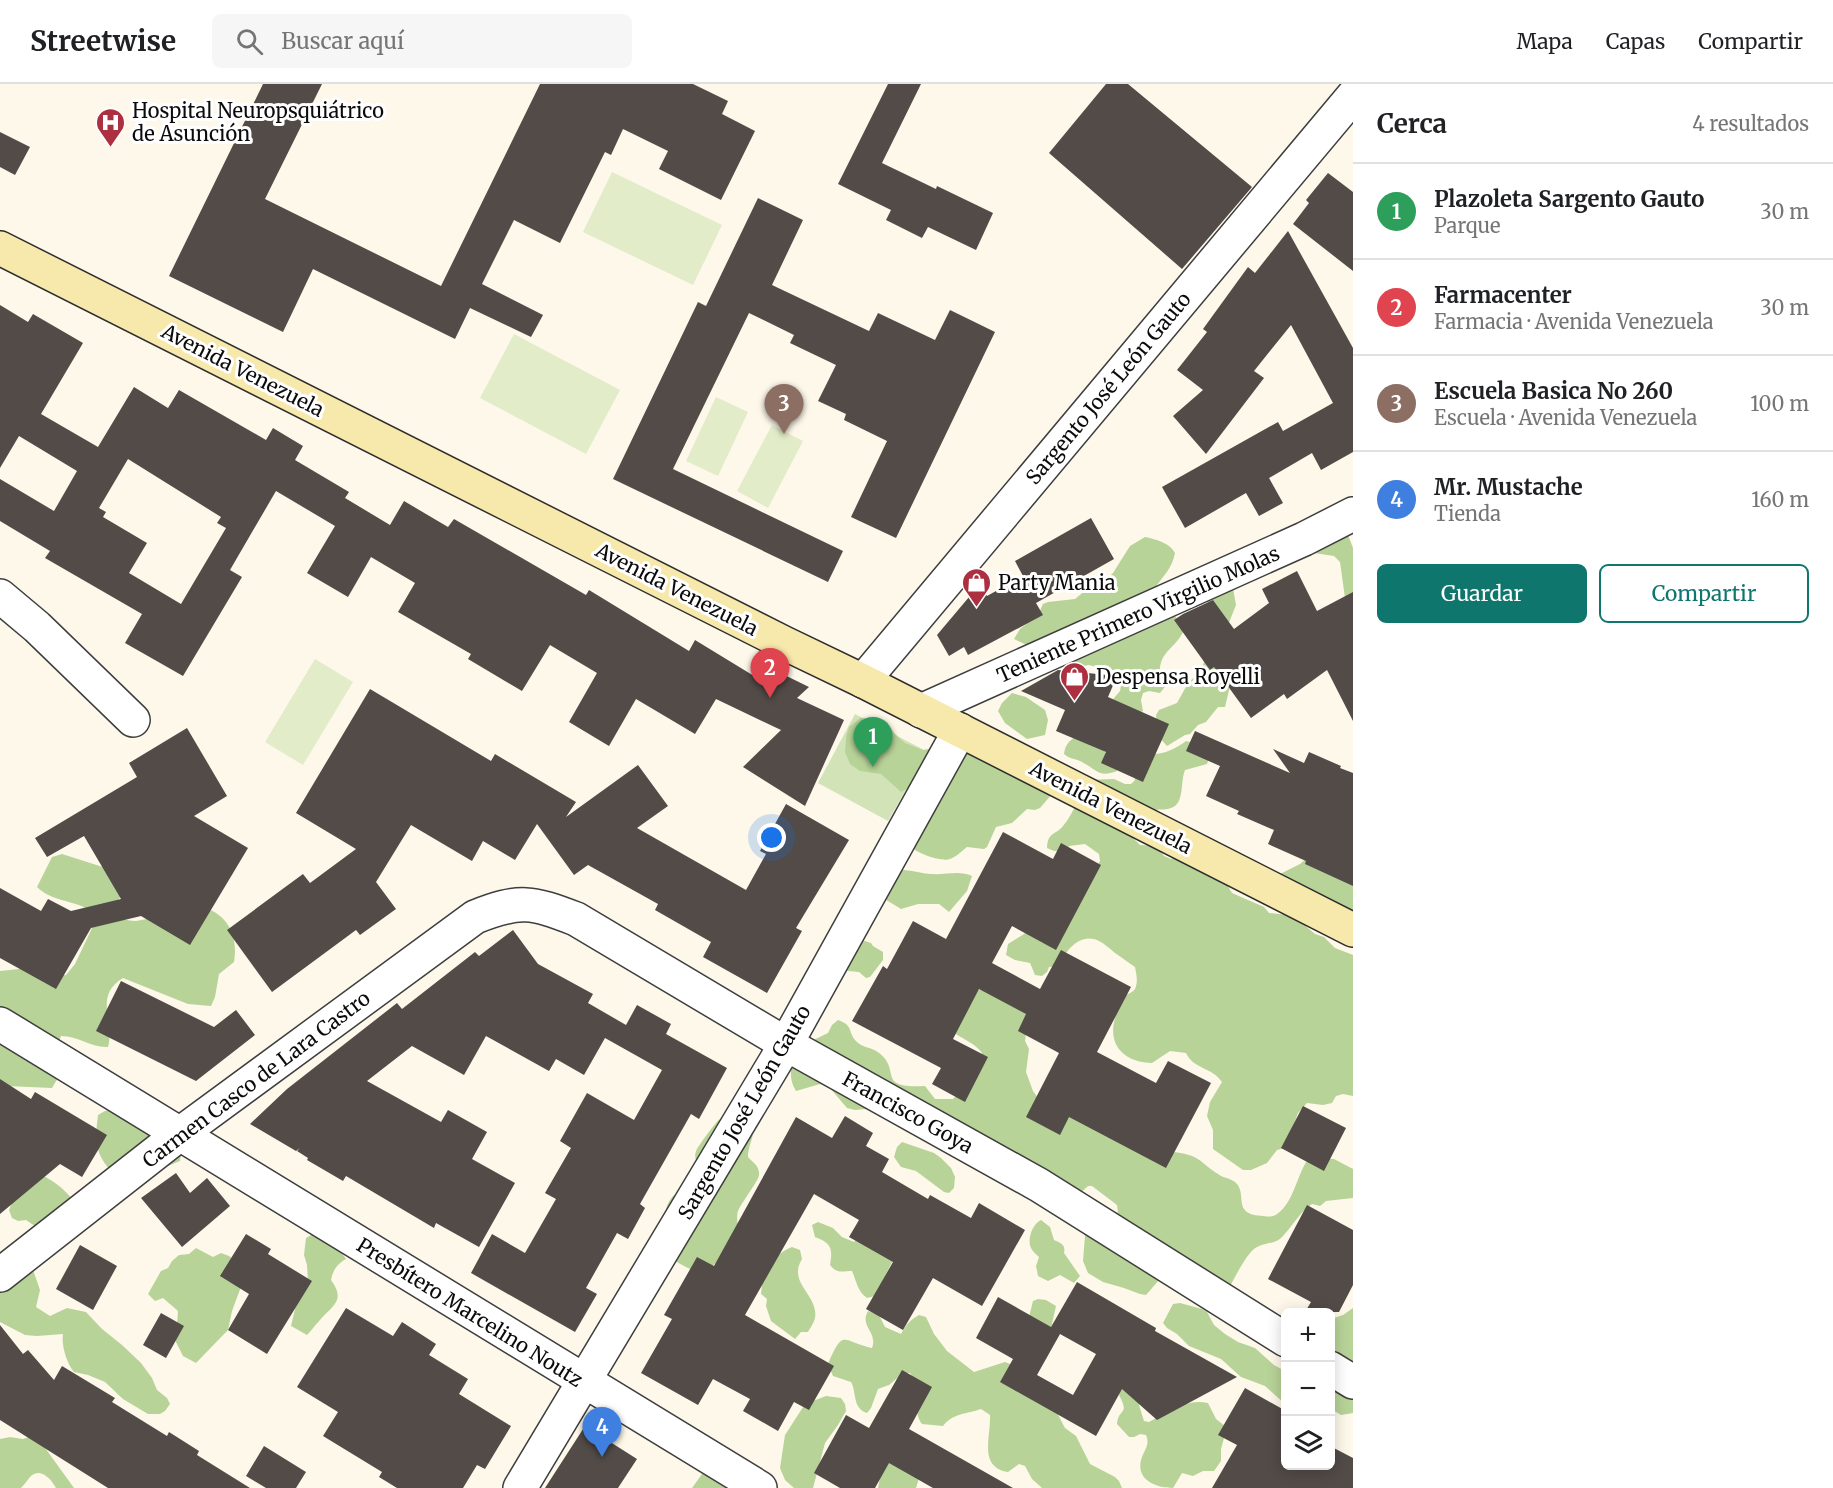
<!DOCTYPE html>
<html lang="es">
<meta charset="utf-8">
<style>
:root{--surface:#fff;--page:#f6f6f6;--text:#202124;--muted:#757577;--line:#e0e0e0;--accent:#0f766e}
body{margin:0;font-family:Merriweather,serif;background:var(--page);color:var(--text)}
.controls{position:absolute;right:18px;bottom:18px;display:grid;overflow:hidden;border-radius:9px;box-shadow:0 3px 15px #0003}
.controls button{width:54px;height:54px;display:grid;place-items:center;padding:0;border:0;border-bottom:2px solid var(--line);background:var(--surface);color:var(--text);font:30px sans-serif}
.you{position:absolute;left:772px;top:754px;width:21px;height:21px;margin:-15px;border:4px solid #fff;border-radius:50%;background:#1a73e8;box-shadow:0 0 0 9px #1a73e833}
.badge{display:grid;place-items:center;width:39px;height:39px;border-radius:50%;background:var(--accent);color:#fff;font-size:20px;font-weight:700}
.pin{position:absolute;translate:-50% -50px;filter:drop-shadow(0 2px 3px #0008)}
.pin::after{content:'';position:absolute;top:32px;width:21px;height:18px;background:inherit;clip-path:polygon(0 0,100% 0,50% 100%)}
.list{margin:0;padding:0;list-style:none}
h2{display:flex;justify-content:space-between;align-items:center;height:78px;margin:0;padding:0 24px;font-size:26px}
h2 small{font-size:20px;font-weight:400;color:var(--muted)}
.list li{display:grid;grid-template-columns:39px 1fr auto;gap:18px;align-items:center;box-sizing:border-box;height:96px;padding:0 24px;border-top:2px solid var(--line)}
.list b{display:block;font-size:22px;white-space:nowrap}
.list p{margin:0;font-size:20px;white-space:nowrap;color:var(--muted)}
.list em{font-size:20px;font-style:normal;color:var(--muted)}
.actions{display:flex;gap:12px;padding:18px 24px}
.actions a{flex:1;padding:14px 0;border:2px solid var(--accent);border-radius:9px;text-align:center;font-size:21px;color:var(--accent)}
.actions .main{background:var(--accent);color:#fff}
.icon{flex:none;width:33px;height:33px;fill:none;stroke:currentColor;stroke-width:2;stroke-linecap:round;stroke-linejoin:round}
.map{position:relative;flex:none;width:1353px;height:1404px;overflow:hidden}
header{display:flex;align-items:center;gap:36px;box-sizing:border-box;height:84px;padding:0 30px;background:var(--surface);border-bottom:2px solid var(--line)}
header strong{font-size:28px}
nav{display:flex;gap:33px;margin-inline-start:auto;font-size:21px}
.search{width:420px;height:54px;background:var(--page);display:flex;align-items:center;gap:15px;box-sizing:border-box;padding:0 21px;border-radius:9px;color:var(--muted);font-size:22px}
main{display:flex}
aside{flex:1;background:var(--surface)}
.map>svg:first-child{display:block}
.green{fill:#d2e4b7}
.forest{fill:#b8d398}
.pitch{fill:#e3ecc8}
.building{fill:#524b48;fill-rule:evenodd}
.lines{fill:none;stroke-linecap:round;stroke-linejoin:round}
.minor-casing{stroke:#3e3e3e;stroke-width:36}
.tertiary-casing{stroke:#3e3e3e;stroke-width:36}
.secondary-casing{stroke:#2d2d2d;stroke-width:36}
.minor{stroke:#fff;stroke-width:33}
.tertiary{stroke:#fff;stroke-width:33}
.secondary{stroke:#f7e8ab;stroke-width:33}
.labels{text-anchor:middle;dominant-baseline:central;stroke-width:6;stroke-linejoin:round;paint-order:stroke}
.poi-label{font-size:20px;fill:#0b0b0b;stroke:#fff;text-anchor:start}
.street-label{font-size:20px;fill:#0b0b0b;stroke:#fff}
</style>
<header>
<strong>Streetwise</strong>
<div class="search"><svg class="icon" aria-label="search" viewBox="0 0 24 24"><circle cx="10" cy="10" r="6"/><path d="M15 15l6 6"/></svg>Buscar aquí</div>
<nav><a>Mapa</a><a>Capas</a><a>Compartir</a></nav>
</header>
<main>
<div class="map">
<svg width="1353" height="1404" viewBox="0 0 1353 1404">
<rect width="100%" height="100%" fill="#fdf8ea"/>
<path class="green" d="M855 630 928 668 888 737 818 699Z"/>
<path class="forest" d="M1348 451 1353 464V527L1345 514 1340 478 1334 472 1314 469 1307 459Z
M1145 453C1155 455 1170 459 1175 469 1172 485 1163 492 1154 505 1163 519 1178 533 1184 546 1176 565 1158 567 1160 591L1168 599 1160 609 1149 607 1143 609 1141 616 1143 627 1137 630 1109 620 1120 607 1123 589 1119 586H1107L1089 581 1071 584 1058 582 1031 563 1014 555 1020 545 1038 531 1043 520 1048 518 1075 515 1087 505 1103 498 1113 489 1130 462Z
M1233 504 1236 521 1228 541 1230 602 1225 623H1218L1206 638 1198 641 1190 650 1185 651 1167 662 1158 652 1156 631 1159 626 1177 619 1187 601 1201 585 1204 578 1202 573 1210 521 1198 507Z
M1012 609 1026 613 1045 626 1048 636 1045 651 1027 655 1005 639 998 627 1002 619Z
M861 634 879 635 887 638 894 649 905 659 923 666 933 664 955 653 1052 710 1040 724 1035 726 1027 725 1012 739 996 743 987 763 984 765 967 763C962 767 956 773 950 775 943 778 917 770 912 763L909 704 901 708 881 690 860 687 850 680 845 668 846 653 849 643Z
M1076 652 1103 666 1118 681 1117 687C1099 694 1097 686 1082 678 1075 674 1071 676 1064 670 1065 661 1069 657 1076 652Z
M1186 657 1194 659 1209 674 1207 680 1185 686C1180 697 1185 720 1171 724 1167 726 1160 725 1155 726 1147 736 1139 742 1133 754L1140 761 1156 762 1164 772 1171 775 1175 773 1207 789 1211 794 1226 799 1232 809 1264 823 1269 829 1288 831 1296 834 1315 850 1324 853 1335 864 1353 871V1012L1343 1010 1336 1012 1332 1019 1323 1021 1307 1019 1298 1029 1285 1064 1277 1066 1267 1079 1251 1086H1243L1213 1065V1046L1207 1032 1210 1018 1222 998C1212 983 1193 985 1186 969L1170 967 1152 979C1123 978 1106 960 1116 931 1117 926 1120 917 1123 914 1127 909 1135 909 1136 902 1138 896 1136 889 1135 883 1128 878 1122 874 1115 869 1110 865 1105 860 1099 857 1080 848 1066 866 1059 882L1049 883 1047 888 1042 892 1035 891 1030 879 1015 876 1006 871 1008 860 1024 850 1097 782 1100 777 1099 770 1085 760 1069 762 1065 767H1054L1047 764C1048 747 1055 752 1063 742 1074 729 1079 712 1086 696L1114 695 1125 700H1131L1135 696 1134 689 1151 670C1163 671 1177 664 1186 657Z
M62 770 109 785 122 811 113 823C119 834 124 837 136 837L206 824C230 833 238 854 234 878L219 890 215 913 211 922 188 920 123 894C93 912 115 938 108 963 91 964 79 952 61 952L57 963 62 987 52 1004 6 1002 0 1000V887L28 884 58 892 66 891 75 880 93 842 88 825C71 816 51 817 37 803L52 773Z
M1307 774 1353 788V848L1278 791 1300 780Z
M897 786C909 785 920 790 932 790 946 791 960 786 972 792L967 807 949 828 939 820H918L901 825 883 814Z
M862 856 871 859 873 862 883 868V876L870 893 866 894 859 888 848 887 845 885Z
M985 903 1017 921 1028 932 1025 957 1029 965 1026 988 1033 1007 1038 1014 1173 1068C1200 1071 1198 1077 1218 1090 1223 1094 1230 1094 1235 1098 1249 1110 1230 1131 1264 1132 1267 1133 1274 1133 1277 1130 1294 1119 1297 1089 1309 1074L1334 1075 1353 1085V1114L1326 1117 1320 1122 1312 1120C1300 1128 1293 1141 1283 1152 1275 1161 1266 1158 1257 1163 1247 1168 1236 1192 1230 1202L1165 1193 1159 1196 1146 1211 1140 1210 1124 1204 1103 1198 1088 1189 1083 1177 1085 1152 1083 1144 1118 1128 1117 1121 1092 1102H1088L1075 1114 890 1038 883 1032 866 1025 855 1026 847 1024 830 1004 820 1000 796 1007C787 993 792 980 795 965L828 949 832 941 838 936C853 941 848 947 855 956 861 964 872 963 879 969 902 986 875 1005 925 1002L935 1015H953C965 1004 978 985 982 969 975 959 962 955 953 948L964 913Z
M112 1026 182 1063 180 1077 158 1086 112 1088C94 1069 95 1056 98 1031L105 1027Z
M720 1035 738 1036 753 1045C754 1054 748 1062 748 1073 753 1079 760 1082 759 1091 759 1096 742 1118 738 1127 736 1134 738 1138 738 1145 737 1151 730 1159 726 1165 707 1196 697 1190 670 1174 667 1153 658 1127 674 1111L681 1110 698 1082C696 1077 694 1073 696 1067 697 1064 716 1037 720 1035Z
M902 1058 934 1069 941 1074 951 1084 955 1093 954 1104 949 1109 944 1108 916 1087 901 1083 894 1073 897 1063Z
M33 1087C62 1099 74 1114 89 1141L74 1155 60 1159 26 1136 18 1137 12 1134 9 1126 15 1111Z
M1041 1136 1050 1143 1054 1156C1061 1159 1066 1161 1064 1169L1080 1192 1074 1199 1060 1191 1048 1197 1038 1192 1036 1182 1039 1173C1036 1170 1033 1168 1031 1164 1027 1156 1032 1140 1041 1136Z
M818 1138 833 1144 842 1153 854 1158 857 1154 895 1172 875 1212 867 1214C857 1207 857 1198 852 1187 842 1187 837 1190 830 1181 833 1164 831 1159 815 1153L812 1141Z
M313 1150 338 1158 341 1168 346 1175C337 1180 333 1186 331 1196 346 1217 333 1221 320 1236 315 1241 312 1246 307 1251L291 1242 296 1221 308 1198 307 1181 304 1171 306 1154Z
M792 1163 800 1166 802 1175C787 1199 819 1211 815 1234 814 1239 810 1244 808 1248H801L795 1255 771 1237 766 1222 767 1215 761 1210 762 1201 761 1193C770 1181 777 1168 792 1163Z
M196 1164 213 1173 221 1169 229 1172 236 1177 242 1200 232 1227 228 1246 196 1279 183 1272 172 1250 177 1241 178 1227 163 1214 155 1217 148 1210 161 1187 168 1184 172 1177 179 1171 189 1170Z
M0 1178 32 1183 40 1206 36 1223 50 1232 67 1224 86 1228 102 1245 122 1261 141 1279 152 1294 157 1306 167 1314 170 1320 165 1327 160 1330H148L123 1315 105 1298 88 1291 74 1288C67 1280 61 1261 63 1250L37 1252 25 1251 0 1238Z
M1038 1215 1046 1216 1056 1222 1051 1244 1027 1241 1033 1217Z
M1180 1219 1202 1225 1207 1228 1214 1241 1225 1250 1238 1258 1255 1264 1274 1281 1285 1287V1320L1265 1302 1241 1293 1221 1275 1189 1262 1177 1250 1167 1244 1163 1239 1173 1220Z
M1353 1224V1288L1331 1275V1235L1343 1231Z
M868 1227 879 1231 885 1243 901 1250C906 1241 910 1236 919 1231L926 1233 934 1250 947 1267 974 1288 1005 1278 1013 1281 1055 1325 1065 1344 1076 1352 1090 1380 1115 1393 1119 1397 1122 1404H1042L1032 1395 1025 1382 1019 1380 1008 1388C978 1383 991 1353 990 1331L981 1325C967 1330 953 1329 943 1342L922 1340C914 1330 918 1316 917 1304 916 1298 913 1294 910 1289H903L889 1301 878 1305 871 1324 867 1329C852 1324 857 1309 851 1298L833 1292 828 1280C844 1243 842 1258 872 1264 878 1248 859 1242 868 1227Z
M1330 1291 1353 1301V1329L1341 1331 1331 1325Z
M1125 1303 1142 1307 1139 1321 1144 1337 1149 1338C1167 1328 1187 1314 1208 1319L1216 1335 1225 1342 1226 1347 1221 1365V1377L1214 1387H1203L1193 1392 1182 1389 1173 1404C1155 1404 1134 1395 1142 1373 1145 1365 1150 1360 1146 1351L1140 1350 1134 1353H1129L1117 1340C1119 1323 1130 1332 1119 1311L1120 1306Z
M826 1312 841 1314 845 1320 846 1327 838 1341 825 1359 813 1404H794L785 1396 780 1384 785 1351 805 1320Z
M10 1353 23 1355 29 1353 43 1361 74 1404H56C52 1396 41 1383 31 1392 28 1395 25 1400 21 1404H0V1355Z
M884 1373 919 1394 916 1404H878Z
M707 1383 741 1404H692Z"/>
<path class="pitch" d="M612 88 722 141 693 201 583 148Z
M514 250 620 306 586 370 480 314Z
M716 313 748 328 718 392 686 377Z
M772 341 803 357 768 424 737 407Z
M315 575 353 598 303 681 265 658Z"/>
<path class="building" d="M263 0H322L265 115 441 202 540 0H693L728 17 722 30 755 47 721 116 659 85 668 67 623 45 611 71 605 68 560 159 514 136 482 200 543 231 531 253 470 224 455 255 313 185 283 248 169 192Z
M888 0H921L882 79 936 105 937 102 993 129 976 166 928 143 922 154 886 136 891 126 838 100Z
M1106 0H1128L1252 103 1182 185 1049 69Z
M0 48 30 63 15 91 0 83Z
M1328 89 1353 108V187L1293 140 1309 119 1306 116Z
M758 114 803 136 772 201 869 247 878 229 935 256 950 226 995 248 896 454 851 433 887 357 844 336 846 330 818 317 836 281 790 259 794 251 749 229 673 385 843 467 828 498 613 395 698 218 706 222Z
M1288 147 1353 264V368L1321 386 1312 369 1269 394 1283 419 1259 432 1246 409 1185 444 1162 403 1278 338 1283 347 1333 319 1291 241 1254 287 1264 294 1206 370 1173 332 1203 306 1177 286 1207 248 1203 245 1248 183 1255 189Z
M0 221 28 238 33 230 83 259 41 330 98 363 134 303 168 324 179 306 266 356 273 344 303 362 295 376 349 408 345 414 390 441 404 417 448 443 454 435 586 511 589 506 689 567 695 556 754 592 760 579 809 603 797 614 844 636 805 722 743 683 781 646 716 615 695 650 636 615 609 662 569 638 597 589 550 561 522 607 468 575 471 570 398 528 415 499 371 473 348 513 307 489 335 442 276 407 230 486 242 493 183 592 125 559 142 530 45 474 50 467 0 437V395L54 427 77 387 19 352 0 384ZM128 375 221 433 217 439 226 444 181 520 129 489 147 459 103 433 106 428 99 424Z
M1091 434 1114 475 1036 519 1043 531 968 571 964 563 949 572 937 551 980 500 987 512 1023 492 1015 477Z
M1297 487 1317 527 1353 508V637L1327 586 1287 615 1284 610 1251 634 1214 583 1210 586 1174 536 1183 530 1213 516 1234 545 1269 519 1262 505Z
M1058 586 1117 592 1108 613 1169 640 1143 698 1101 679 1106 668 1056 647 1065 626 1021 607Z
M370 605 491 677 495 670 576 718 566 733 638 681 668 722 637 744 746 806 766 770 760 767 786 720 849 756 796 844 802 847 767 909 703 873 711 858 655 826 658 820 588 781 574 791 537 740 515 776 483 757 472 777 411 741 376 798 396 825 360 851 356 846 272 908 227 846 303 790 310 799 356 765 296 729Z
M187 644 227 712 194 732 248 764 190 861 141 832 91 844 56 905 0 874V804L41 827 48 815 71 827 121 815 84 752 47 773 35 754 137 693 129 679Z
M1195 647 1290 689 1273 665 1304 679 1309 668 1341 682 1340 684 1353 689V802L1305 780 1306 777 1268 760 1274 746 1237 730 1239 727 1206 712 1220 682 1186 667Z
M1003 748 1053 775 1061 759 1101 781 1056 866 1012 842 992 879 1040 905 1061 866 1131 903 1097 968 1156 999 1168 977 1211 999 1166 1084 1069 1033 1060 1051 1026 1033 1059 969 1018 947 1026 930 979 905 953 955 988 973 965 1018 932 1000 941 984 852 937 883 882 887 885 913 837 946 855Z
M513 846 538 880 593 910 588 919 626 941 637 921 671 940 666 950 727 984 699 1035 691 1030 640 1120 645 1124 628 1155 617 1149 586 1204 597 1210 575 1248 471 1189 492 1150 525 1169 556 1115 545 1109 571 1064 560 1057 587 1009 634 1036 662 986 605 954 584 991 556 975 549 987 486 952 464 991 412 962 367 997 441 1038 448 1026 487 1048 472 1075 515 1099 479 1163 436 1139 434 1144 346 1092 343 1097 307 1076 308 1074 297 1067 300 1064 296 1067 250 1040 287 1005 397 919 402 925 475 868 479 872Z
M121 897 214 943 236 926 255 951 196 997 96 947Z
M0 995 31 1015 35 1008 107 1051 82 1093 60 1080 0 1130Z
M1303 1022 1346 1044 1324 1087 1281 1064Z
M845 1032 873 1049 866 1062 889 1075 882 1088 928 1115 930 1111 971 1134 979 1119 1025 1146 982 1222 933 1194 903 1246 866 1225 893 1178 849 1153 859 1136 814 1110 745 1231 834 1282 809 1326 794 1318 778 1347 743 1327 750 1315 713 1295 698 1321 641 1289 672 1235 664 1231 697 1173 714 1182 796 1033 832 1054Z
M176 1089 190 1109 207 1094 230 1122 182 1163 141 1114Z
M1307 1121 1353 1146V1201L1339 1228H1305L1311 1218 1268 1195Z
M246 1150 271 1165 268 1170 312 1197 267 1270 228 1246 249 1210 220 1192Z
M80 1161 117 1182 93 1226 56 1205Z
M1077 1198 1156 1244 1155 1247 1237 1293 1157 1336 1122 1305 1096 1352 1000 1298 1013 1275 976 1254 998 1213 1051 1243ZM1060 1250 1096 1270 1073 1311 1037 1291Z
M346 1224 393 1252 402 1238 436 1260 429 1271 468 1295 459 1310 511 1342 485 1385 477 1381 463 1404H397L379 1393 382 1388 323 1352 338 1328 297 1303Z
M161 1229 184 1242 166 1274 143 1261Z
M0 1241 23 1270 28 1266 54 1296 62 1282 115 1314 112 1318 167 1352 169 1348 199 1367 197 1371 250 1404H108L0 1336Z
M902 1286 932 1303 909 1345 1013 1404H933L889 1379 875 1404H840L814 1389 846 1331 869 1344Z
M1245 1304 1286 1327V1382H1330V1362L1353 1374V1404H1212L1237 1361 1218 1351Z
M585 1342 637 1375 618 1404H545Z
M264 1362 306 1388 296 1404H266L246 1392Z"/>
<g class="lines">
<defs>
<path id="minor" d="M0 512 37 543 133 636
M0 940 760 1404
M0 1191 181 1049 475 833C520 815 532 818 576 835L786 960 1039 1101 1286 1256
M1330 1284 1353 1298"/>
<path id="tertiary" d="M863 597 1353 12
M921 627 1304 455 1353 430
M520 1404 786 960 960 646"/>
<path id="secondary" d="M0 164 784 559 863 597 1353 846"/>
</defs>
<use href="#minor" class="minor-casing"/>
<use href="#tertiary" class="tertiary-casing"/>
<use href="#secondary" class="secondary-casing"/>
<use href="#minor" class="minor"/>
<use href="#tertiary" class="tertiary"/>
<use href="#secondary" class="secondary"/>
</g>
<defs>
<symbol id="hospital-pin" viewBox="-11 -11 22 30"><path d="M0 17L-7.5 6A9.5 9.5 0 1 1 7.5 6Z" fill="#ad3041" stroke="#fff"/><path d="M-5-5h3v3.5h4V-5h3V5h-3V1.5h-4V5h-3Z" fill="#fff"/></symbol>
<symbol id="shop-pin" viewBox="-11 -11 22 30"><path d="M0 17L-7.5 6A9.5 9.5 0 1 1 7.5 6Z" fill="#ad3041" stroke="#fff"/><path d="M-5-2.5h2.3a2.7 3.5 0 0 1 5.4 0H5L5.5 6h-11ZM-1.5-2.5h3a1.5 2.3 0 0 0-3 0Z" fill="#fff"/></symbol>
</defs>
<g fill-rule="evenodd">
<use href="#hospital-pin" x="94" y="22" width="33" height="45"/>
<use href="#shop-pin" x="960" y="482" width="33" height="45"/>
<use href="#shop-pin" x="1058" y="576" width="33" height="45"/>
</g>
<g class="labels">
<g class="poi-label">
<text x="132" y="26">Hospital Neuropsquiátrico<tspan x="132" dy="23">de Asunción</tspan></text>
<text x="998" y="498">Party Mania</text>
<text x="1096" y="592">Despensa Royelli</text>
</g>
<g class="street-label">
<text transform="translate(243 286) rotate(27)">Avenida Venezuela</text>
<text transform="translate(1108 304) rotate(-50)">Sargento José León Gauto</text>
<text transform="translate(677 505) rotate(27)">Avenida Venezuela</text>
<text transform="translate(1138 530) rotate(-24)">Teniente Primero Virgilio Molas</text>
<text transform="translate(1111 723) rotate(27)">Avenida Venezuela</text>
<text transform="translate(256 995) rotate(-37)">Carmen Casco de Lara Castro</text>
<text transform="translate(744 1028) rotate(-60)">Sargento José León Gauto</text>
<text transform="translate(908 1028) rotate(29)">Francisco Goya</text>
<text transform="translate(470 1228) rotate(32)">Presbítero Marcelino Noutz</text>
</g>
</g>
</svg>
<div class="controls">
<button>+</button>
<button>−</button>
<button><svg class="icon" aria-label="layers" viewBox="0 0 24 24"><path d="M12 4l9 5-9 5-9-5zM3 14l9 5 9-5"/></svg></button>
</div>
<div class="you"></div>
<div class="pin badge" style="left:873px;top:683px;background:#2e9e5b">1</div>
<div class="pin badge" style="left:770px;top:614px;background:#e0444e">2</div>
<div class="pin badge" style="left:784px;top:350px;background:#8d6e63">3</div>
<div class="pin badge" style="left:602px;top:1373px;background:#3f7fe0">4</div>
</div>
<aside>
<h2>Cerca<small>4 resultados</small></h2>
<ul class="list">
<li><span class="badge" style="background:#2e9e5b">1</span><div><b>Plazoleta Sargento Gauto</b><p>Parque</p></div><em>30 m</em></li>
<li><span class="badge" style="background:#e0444e">2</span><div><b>Farmacenter</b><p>Farmacia · Avenida Venezuela</p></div><em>30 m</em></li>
<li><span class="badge" style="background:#8d6e63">3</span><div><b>Escuela Basica No 260</b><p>Escuela · Avenida Venezuela</p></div><em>100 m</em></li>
<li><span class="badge" style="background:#3f7fe0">4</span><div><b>Mr. Mustache</b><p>Tienda</p></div><em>160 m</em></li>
</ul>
<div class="actions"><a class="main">Guardar</a><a>Compartir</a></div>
</aside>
</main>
